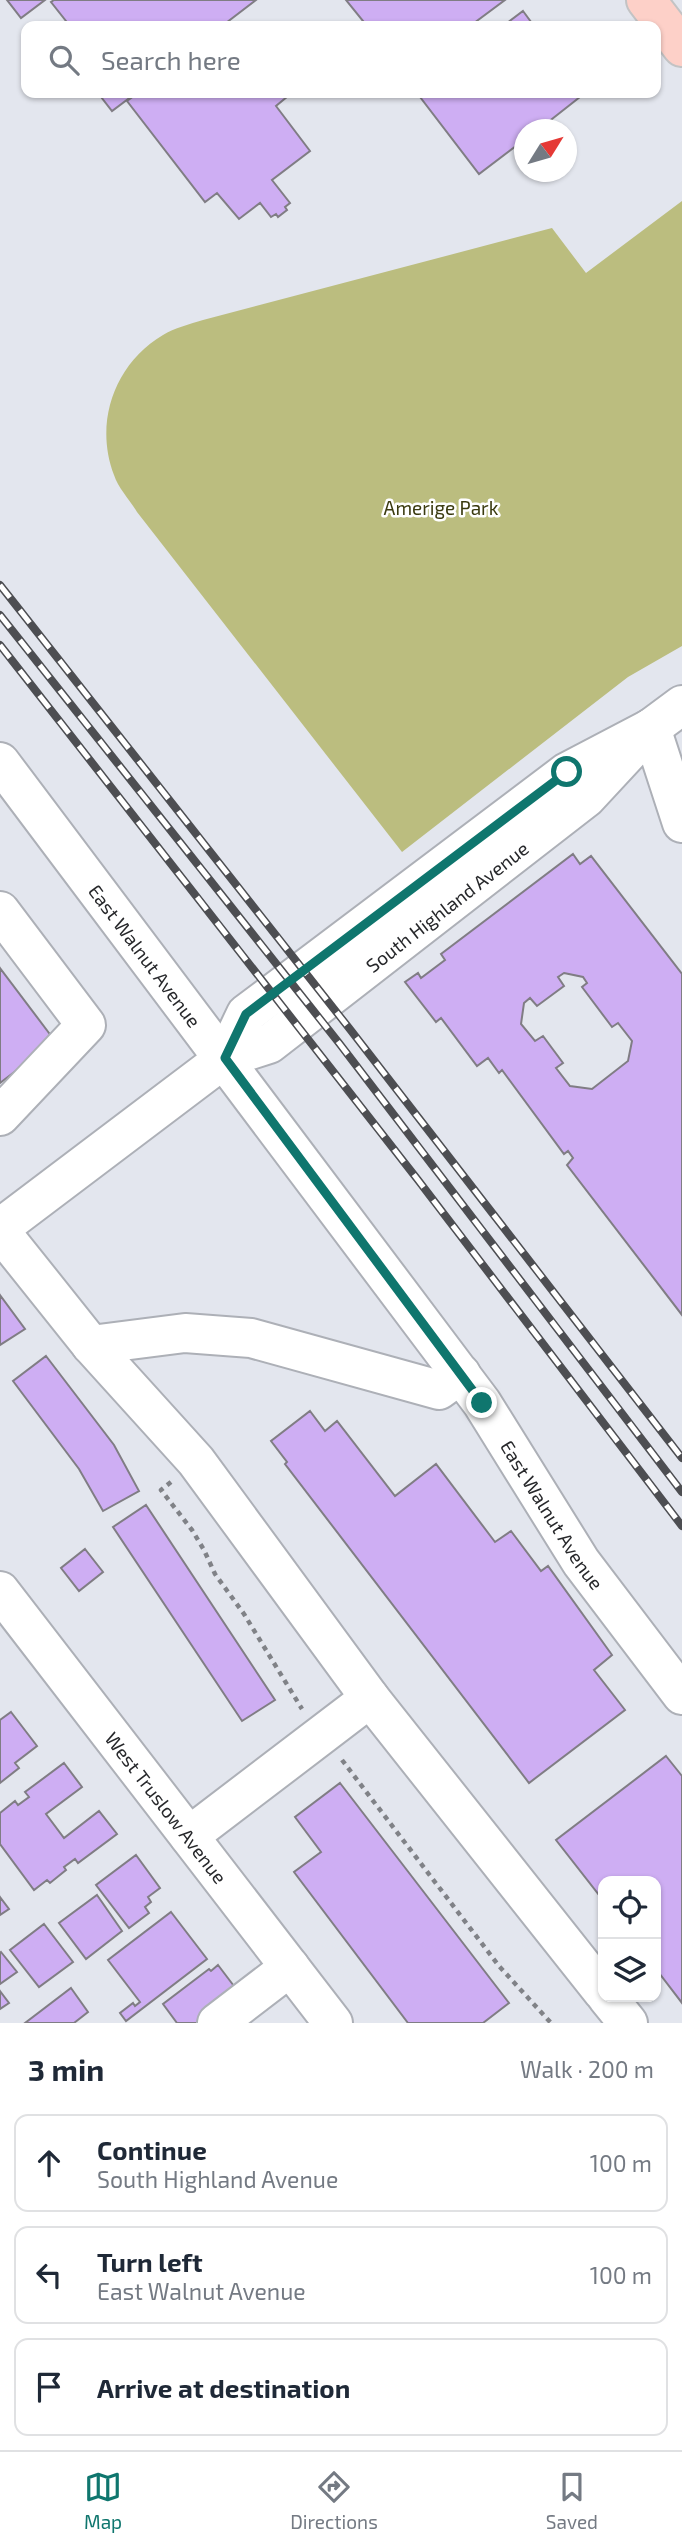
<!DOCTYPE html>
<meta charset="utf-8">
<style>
:root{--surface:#fff;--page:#f2f2f3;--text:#1f2937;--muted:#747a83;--line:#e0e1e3;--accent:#0f766e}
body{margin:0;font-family:"Exo 2",sans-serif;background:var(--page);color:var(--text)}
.controls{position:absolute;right:21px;bottom:21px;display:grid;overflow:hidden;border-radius:14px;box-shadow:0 2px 5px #0004}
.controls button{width:63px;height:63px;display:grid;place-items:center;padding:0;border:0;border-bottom:2px solid var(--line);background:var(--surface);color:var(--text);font:35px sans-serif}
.compass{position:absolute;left:514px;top:119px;width:63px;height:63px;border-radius:50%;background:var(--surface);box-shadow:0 2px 5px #0004;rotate:53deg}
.stop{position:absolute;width:21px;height:21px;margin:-16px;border:5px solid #0f766e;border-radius:50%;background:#fff}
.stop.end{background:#0f766e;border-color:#fff;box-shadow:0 2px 7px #0008}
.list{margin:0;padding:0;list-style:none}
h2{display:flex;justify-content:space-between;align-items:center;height:91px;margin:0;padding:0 28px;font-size:30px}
h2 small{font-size:23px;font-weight:400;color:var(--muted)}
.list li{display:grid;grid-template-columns:46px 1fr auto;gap:21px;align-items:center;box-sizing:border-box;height:98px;margin:0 14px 14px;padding:0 14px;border:2px solid var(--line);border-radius:14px}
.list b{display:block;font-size:26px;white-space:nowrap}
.list p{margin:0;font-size:23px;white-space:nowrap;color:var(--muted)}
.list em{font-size:23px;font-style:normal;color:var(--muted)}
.icon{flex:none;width:38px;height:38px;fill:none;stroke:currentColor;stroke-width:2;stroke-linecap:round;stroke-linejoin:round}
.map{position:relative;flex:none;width:682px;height:2023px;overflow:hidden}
.search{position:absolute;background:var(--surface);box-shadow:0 2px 5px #0004;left:21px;right:21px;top:21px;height:77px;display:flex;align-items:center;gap:18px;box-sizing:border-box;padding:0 24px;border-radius:14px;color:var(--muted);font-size:26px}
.sheet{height:427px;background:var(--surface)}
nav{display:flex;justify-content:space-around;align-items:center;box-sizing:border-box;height:98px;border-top:2px solid var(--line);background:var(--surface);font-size:19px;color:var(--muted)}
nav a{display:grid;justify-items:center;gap:4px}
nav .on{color:var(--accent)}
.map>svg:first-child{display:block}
.green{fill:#bbbd7f}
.building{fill:#ceaef3;stroke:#807d84;stroke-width:2;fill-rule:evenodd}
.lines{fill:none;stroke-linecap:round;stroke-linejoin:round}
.minor-casing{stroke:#adb0b7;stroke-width:42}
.major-casing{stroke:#c3c3c4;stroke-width:42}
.path{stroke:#808287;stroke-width:4.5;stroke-dasharray:5 5;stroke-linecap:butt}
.minor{stroke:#fff;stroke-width:38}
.major{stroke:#fdd0c8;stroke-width:38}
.rail-casing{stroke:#4d4e52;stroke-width:8}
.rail{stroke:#fff;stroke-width:5;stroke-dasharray:16;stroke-linecap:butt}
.route{stroke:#0f766e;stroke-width:9}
.labels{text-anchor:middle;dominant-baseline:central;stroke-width:5;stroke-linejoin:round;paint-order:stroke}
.park-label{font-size:19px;fill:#3a3a0f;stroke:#fff}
.street-label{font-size:19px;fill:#27282b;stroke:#fff}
</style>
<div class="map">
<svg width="682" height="2023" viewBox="0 0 682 2023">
<rect width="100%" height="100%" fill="#e3e6ee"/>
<path class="green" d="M682 201V646L628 677 402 852 137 512C130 500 118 488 114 475 94 423 114 364 163 335 174 328 190 324 203 320L552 228 586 273Z"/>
<path class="building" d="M7 0H45L21 18Z
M54 0H256L222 26H70L51 2Z
M346 0H505L470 26H367Z
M523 11 534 26H503Z
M98 93H136L112 111Z
M138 93H286L288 96 276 106 310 151 272 180 290 203 285 207 287 210 278 217 276 214 271 217 260 203 239 219 217 193 205 202 127 101Z
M417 93H585L538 130H524V140L479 174Z
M573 854 580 864 591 856 682 974V1315L567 1165 573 1158 568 1151 564 1154 502 1070 499 1073 488 1058 477 1066 441 1018 436 1022 405 982 418 973 421 978 445 960 441 954ZM564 973 583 977 587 983 582 987 612 1027 618 1023 632 1041 628 1061 592 1089 570 1086 556 1068 563 1063 543 1036 535 1041 521 1024 524 1003 530 998 537 1006 564 986 558 977Z
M0 968 55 1041 0 1083Z
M0 1295 25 1329 0 1345Z
M46 1356 114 1445 139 1491 103 1511 79 1469 13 1381Z
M310 1411 325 1431 337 1421 395 1496 436 1464 495 1542 511 1531 541 1571 548 1566 612 1655 594 1670 625 1710 529 1783 285 1464 287 1462 271 1441Z
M146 1505 275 1700 242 1721 113 1527Z
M85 1549 103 1572 79 1591 61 1568Z
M11 1712 37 1746 15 1763 19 1768 0 1783V1720Z
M666 1756 682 1776V2003L656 1969V1881H603V1900L556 1840Z
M64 1763 82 1787 46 1814 64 1838 99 1811 117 1834 78 1863 75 1859 64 1867 66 1870 50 1883 47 1880 34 1890 0 1844V1813L15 1801 18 1805 29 1797 25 1792Z
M340 1783 509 2003 483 2023H408L294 1872 321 1852 295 1817Z
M136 1855 160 1888 148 1897 151 1902 145 1907 149 1913 129 1928 96 1885Z
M97 1895 122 1931 86 1959 59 1923Z
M0 1897 9 1909 0 1915Z
M171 1912 207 1959 126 2021 120 2013 133 2003 135 2006 140 2002 108 1960Z
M44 1924 73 1962 39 1987 10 1950Z
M1 1952 17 1972 0 1984V1953Z
M218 1965 240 1994 206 2023H177L163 2004 209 1969 211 1971Z
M71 1988 88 2012 74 2023H25Z
M0 1991 9 2003 0 2009Z"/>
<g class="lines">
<defs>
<g id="minor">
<path d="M651 728 682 823"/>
<path id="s1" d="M0 762 482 1403 581 1562 682 1695"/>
<path d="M0 911 86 1025 0 1116"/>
<path d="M225 1058 246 1014 567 772 651 728 682 705"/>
<path id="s2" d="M0 1228 225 1058 269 1044 586 798 651 728"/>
<path d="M0 1231 91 1345 196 1461 370 1698 603 1992"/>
<path d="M91 1345 185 1333 251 1338 439 1390 461 1374"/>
<path id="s3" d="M0 1591 333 2023"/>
<path d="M189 1836 370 1698"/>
<path d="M607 1997 628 2023"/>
<path d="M217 2023 290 1967"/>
</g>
<path id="major" d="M646 0 682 47"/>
</defs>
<use href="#minor" class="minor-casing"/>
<use href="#major" class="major-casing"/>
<path class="path" d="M171 1482 161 1490 192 1530 204 1550 215 1574 244 1614 302 1709
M342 1760 499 1966 551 2023"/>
<use href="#minor" class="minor"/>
<use href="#major" class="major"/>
<defs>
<path id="rail" d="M0 585 349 1028 682 1458
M0 615 339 1043 682 1492
M0 645 418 1180 682 1526"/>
</defs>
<use href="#rail" class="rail-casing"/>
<use href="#rail" class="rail"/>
</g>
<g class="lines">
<path class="route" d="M482 1403 225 1058 246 1014 567 772"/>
</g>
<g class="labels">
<g class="park-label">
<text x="441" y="507">Amerige Park</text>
</g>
<g class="street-label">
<text stroke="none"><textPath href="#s2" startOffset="553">South Highland Avenue</textPath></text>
<text stroke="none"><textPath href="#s1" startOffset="242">East Walnut Avenue</textPath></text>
<text stroke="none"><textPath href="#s1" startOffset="934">East Walnut Avenue</textPath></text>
<text stroke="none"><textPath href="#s3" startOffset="273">West Truslow Avenue</textPath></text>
</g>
</g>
</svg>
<div class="controls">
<button><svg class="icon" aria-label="locate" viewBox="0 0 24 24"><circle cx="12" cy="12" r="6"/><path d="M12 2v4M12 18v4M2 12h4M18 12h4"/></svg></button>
<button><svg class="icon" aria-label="layers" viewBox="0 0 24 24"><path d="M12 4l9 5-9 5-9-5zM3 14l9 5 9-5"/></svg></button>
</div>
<svg class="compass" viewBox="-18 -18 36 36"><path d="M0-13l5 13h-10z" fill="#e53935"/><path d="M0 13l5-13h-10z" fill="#747a83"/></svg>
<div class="stop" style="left:567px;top:772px"></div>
<div class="stop end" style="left:482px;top:1403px"></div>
<div class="search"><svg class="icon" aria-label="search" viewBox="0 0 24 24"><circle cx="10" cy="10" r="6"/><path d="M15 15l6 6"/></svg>Search here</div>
</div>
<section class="sheet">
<h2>3 min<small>Walk · 200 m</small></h2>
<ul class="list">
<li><svg class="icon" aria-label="ahead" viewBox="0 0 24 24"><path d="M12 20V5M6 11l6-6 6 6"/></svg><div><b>Continue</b><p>South Highland Avenue</p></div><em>100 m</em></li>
<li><svg class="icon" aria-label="left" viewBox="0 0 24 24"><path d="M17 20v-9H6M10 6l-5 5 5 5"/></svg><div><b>Turn left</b><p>East Walnut Avenue</p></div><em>100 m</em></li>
<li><svg class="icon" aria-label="arrive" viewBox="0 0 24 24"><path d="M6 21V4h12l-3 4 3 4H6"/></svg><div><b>Arrive at destination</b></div></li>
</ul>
</section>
<nav>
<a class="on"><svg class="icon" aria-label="map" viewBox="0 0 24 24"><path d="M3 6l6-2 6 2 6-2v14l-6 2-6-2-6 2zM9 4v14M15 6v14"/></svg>Map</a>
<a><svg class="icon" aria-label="directions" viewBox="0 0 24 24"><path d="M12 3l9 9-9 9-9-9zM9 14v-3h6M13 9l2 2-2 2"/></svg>Directions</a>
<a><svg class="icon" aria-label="saved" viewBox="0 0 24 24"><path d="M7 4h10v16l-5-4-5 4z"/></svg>Saved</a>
</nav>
